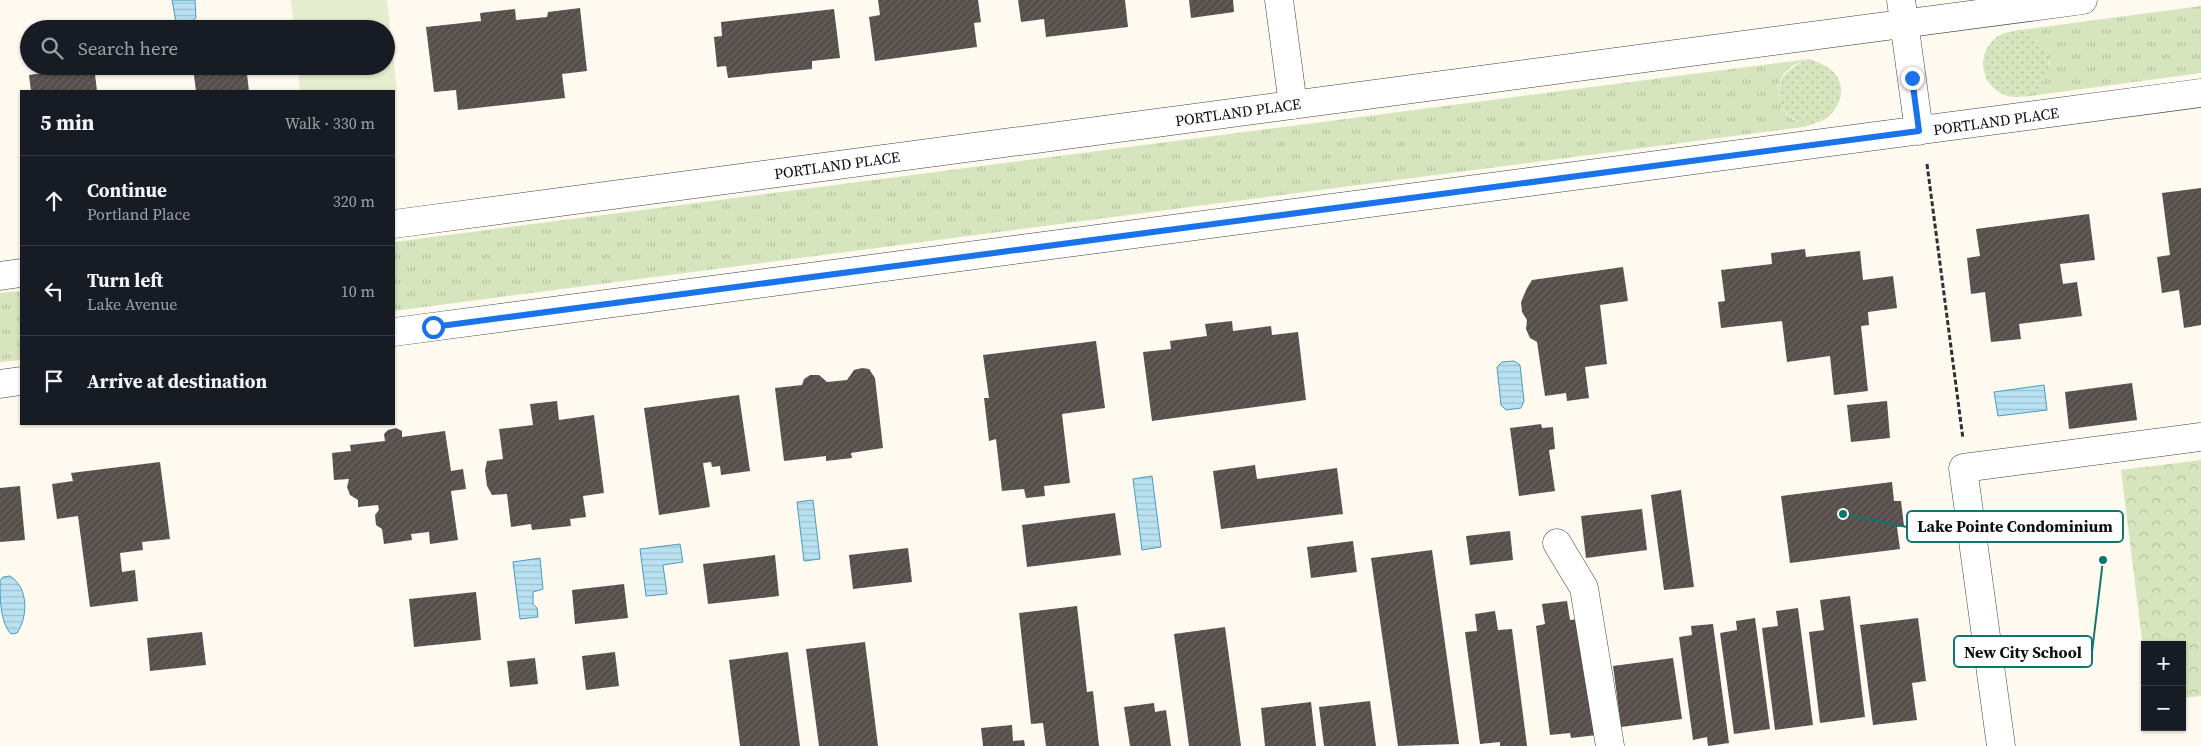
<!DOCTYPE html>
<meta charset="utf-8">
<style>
:root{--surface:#171b24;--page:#20242c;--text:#f1f3f6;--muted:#9ea1a6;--line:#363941}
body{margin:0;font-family:"Source Serif 4",serif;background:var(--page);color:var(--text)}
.controls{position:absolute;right:15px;bottom:15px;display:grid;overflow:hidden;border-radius:0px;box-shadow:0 1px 4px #0004}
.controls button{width:45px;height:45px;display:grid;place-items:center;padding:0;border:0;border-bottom:1px solid var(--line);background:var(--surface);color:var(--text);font:25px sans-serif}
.stop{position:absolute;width:15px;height:15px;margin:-11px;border:4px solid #1a73e8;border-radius:50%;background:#fff}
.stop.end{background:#1a73e8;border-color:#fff;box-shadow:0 1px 5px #0008}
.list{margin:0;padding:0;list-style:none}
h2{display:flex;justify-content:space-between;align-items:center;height:65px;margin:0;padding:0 20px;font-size:21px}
h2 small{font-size:16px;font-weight:400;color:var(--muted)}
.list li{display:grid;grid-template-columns:32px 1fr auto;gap:15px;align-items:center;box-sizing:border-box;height:90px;padding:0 20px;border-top:1px solid var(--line)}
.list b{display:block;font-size:19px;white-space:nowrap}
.list p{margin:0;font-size:16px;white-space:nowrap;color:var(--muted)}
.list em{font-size:16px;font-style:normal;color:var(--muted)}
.icon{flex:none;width:28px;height:28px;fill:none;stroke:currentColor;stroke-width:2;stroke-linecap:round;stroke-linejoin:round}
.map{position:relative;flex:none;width:2201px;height:746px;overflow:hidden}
.search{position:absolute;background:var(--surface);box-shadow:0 1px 4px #0004;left:20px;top:20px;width:375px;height:55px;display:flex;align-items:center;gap:12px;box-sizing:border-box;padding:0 18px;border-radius:28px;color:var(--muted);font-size:19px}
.panel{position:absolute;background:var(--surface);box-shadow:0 1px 4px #0004;left:20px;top:90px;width:375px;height:335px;border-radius:0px}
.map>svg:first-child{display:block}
.grass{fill:url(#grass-tufts)}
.park{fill:url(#park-crowns)}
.garden{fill:url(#garden-dots)}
.pitch{fill:#e5edce}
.water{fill:url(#water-rules);stroke:#479cc1}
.building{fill:url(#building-hatch)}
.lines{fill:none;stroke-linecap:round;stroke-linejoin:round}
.minor-casing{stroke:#414141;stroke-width:29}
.path{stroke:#303030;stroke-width:3;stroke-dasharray:5 2.5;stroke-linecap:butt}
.minor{stroke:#fff;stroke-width:28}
.route{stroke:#1a73e8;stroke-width:6}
.labels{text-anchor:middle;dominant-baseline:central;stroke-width:5;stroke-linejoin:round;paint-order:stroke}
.street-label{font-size:15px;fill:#0e0e0e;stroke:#fff}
.leader{fill:none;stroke:#0f766e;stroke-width:2}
.callout-dot{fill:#0f766e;stroke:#fff;stroke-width:2}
.callout{fill:#fff;stroke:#0f766e;stroke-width:2}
.callout-label{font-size:16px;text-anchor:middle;font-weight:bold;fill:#0e0e0e}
</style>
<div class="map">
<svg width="2201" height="746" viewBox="0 0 2201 746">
<defs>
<pattern id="grass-tufts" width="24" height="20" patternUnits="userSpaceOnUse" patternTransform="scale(1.25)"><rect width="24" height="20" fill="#d6e5bd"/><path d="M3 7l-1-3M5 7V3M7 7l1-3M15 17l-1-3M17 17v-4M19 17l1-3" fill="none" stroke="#b6c3a1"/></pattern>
<pattern id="park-crowns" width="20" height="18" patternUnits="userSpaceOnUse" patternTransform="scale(1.25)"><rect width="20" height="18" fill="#d6e5bd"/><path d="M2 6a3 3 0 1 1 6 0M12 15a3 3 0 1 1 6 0" fill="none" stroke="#b6c3a1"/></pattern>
<pattern id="garden-dots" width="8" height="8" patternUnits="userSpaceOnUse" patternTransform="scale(1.25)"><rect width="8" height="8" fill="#d6e5bd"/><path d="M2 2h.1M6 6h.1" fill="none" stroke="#b6c3a1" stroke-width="1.8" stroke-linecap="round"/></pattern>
<pattern id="water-rules" width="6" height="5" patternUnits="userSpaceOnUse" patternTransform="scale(1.25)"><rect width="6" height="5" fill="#b9e1f1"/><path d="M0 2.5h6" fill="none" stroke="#9ec0cd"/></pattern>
<pattern id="building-hatch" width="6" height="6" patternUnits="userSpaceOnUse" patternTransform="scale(1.25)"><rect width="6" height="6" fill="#564e4b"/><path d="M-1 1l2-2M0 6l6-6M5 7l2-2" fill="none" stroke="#696361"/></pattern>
</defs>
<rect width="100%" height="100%" fill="#fefaf0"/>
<path class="grass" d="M2201 6V73L2022 97 2032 93 2050 65C2046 43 2035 33 2013 31Z
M1809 59C1800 62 1791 65 1785 73 1773 86 1778 107 1791 118 1798 123 1806 123 1814 124L1803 127 394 311V242Z
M21 291V360L0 362V293Z"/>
<path class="park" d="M2201 460V696L2182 698V645H2145V664L2121 470Z"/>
<path class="garden" d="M1983 64a33 33 0 1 1 66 0a33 33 0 1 1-66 0Z
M1809 59C1823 64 1839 70 1841 88 1842 97 1838 106 1832 113 1801 149 1742 85 1809 59Z"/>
<path class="pitch" d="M291 0H387L397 92 300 91 298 66H386V29H294Z"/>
<path class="water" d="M172 0H195L196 18C189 24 185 25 176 22Z
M1514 361 1520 365 1524 401 1521 408 1506 410 1501 405 1497 367 1502 362Z
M2044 385 2047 410 1998 416 1994 392Z
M1152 476 1161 547 1142 550 1133 479Z
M813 500 820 559 804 561 797 502Z
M680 544 683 562 663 565 667 594 646 596 640 549Z
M540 558 543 589 533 592V604L537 608 538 617 520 619 513 562Z
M10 576C29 588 28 617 17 633L11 634C0 622 0 599 0 581L3 577Z"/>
<path class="building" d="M878 0H978L981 22 974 23 977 47 875 61 869 17 880 15Z
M1018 0H1125L1128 27 1046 37 1044 19 1021 22Z
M1189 0H1233L1234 12 1191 18Z
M580 8 587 71 562 74 565 98 458 110 456 90 434 92 426 27 481 21 480 13 515 9 516 20 547 17 548 12Z
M834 9 840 58 812 61V69L728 78 726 66 717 67 714 37 722 36 721 22Z
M94 66 97 91H31L29 75Z
M209 66H246L249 91H196L193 68Z
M2201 188V325L2184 328 2179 290 2162 293 2157 257 2170 255 2162 193Z
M2089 214 2095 260 2060 264 2063 284 2077 282 2082 316 2019 324 2021 339 1991 342 1985 292 1971 294 1967 258 1980 256 1976 229Z
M1805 249 1806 257 1860 251 1863 280 1893 276 1897 308 1868 312 1869 325 1861 326 1868 391 1834 395 1830 356 1787 362 1782 321 1721 328 1718 302 1725 301 1721 270 1772 264 1771 253Z
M1623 267 1628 301 1600 305 1607 364 1585 367 1589 398 1567 401 1566 393 1545 396 1537 342 1530 338 1526 329 1527 320 1522 312 1521 302 1527 288 1532 280Z
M1232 321 1233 331 1271 326 1272 335 1298 332 1306 400 1152 421 1143 352 1171 349 1170 341 1207 336 1205 324Z
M1096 341 1105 408 1062 414 1070 483 1044 486 1045 496 1026 498 1024 489 1002 491 996 439 989 441 984 398H989L983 355Z
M862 368 869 369 875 378 883 448 851 453 852 458 826 461V456L784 461 775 388 802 385 804 379 810 375H819L827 382 847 380 854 370Z
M2132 383 2137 420 2069 429 2065 392Z
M739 395 750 471 721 475 720 466 712 467 711 462 703 463 710 507 659 515 644 408Z
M557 401 559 420 594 415 604 493 583 496 586 517 570 519 571 526 532 530 531 524 511 527 507 494 492 495 487 486 485 470 487 461 503 459 499 429 533 425 530 404Z
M1887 401 1890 438 1851 442 1847 405Z
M1541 424 1542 428 1553 427 1555 449 1549 450 1555 491 1519 496 1510 428Z
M396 428 402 431V437L445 431 451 471 463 469 466 489 451 491 458 540 430 544 429 532 411 534 412 540 384 544 382 529 376 525 375 515 379 510 378 505 358 507V500L350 495 347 487 349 479 334 480 332 453 351 451 350 445 385 441 384 434 388 430Z
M160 462 170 539 142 542 143 550 120 553 122 572 135 570 138 601 90 607 78 516 57 519 52 484 73 481 71 473Z
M1255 465 1257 479 1337 468 1343 514 1221 529 1213 471Z
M1892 482 1894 501H1901L1904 526 1897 527 1900 549 1790 563 1781 496Z
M20 486 25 540 0 542V488Z
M1681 490 1694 587 1664 590 1651 495Z
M1642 509 1647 550 1586 558 1581 516Z
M1115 513 1121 555 1027 567 1022 525Z
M1510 531 1513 560 1470 565 1466 536Z
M1353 541 1357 572 1311 578 1307 547Z
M908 548 912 582 853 589 849 555Z
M1432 550 1459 744 1398 746 1371 558Z
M775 555 779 596 708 604 703 564Z
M624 584 628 618 575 624 572 590Z
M476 592 481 640 414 647 409 599Z
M1850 596 1865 717 1820 723 1809 632 1824 630 1820 600Z
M1567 601 1570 620 1582 619 1597 735 1571 738 1570 733 1550 735 1536 626 1545 624 1542 604Z
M1077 606 1087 692 1093 691 1099 746H1046L1043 723 1031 724 1019 613Z
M1798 608 1813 725 1775 730 1762 628 1778 626 1776 611Z
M1495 611 1498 630 1512 629 1527 746H1500V742L1480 744 1465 632 1477 631 1475 614Z
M1755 618 1770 729 1734 734 1720 633 1737 630 1736 621Z
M1918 618 1926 681 1912 683 1917 720 1873 725 1860 625Z
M1713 624 1729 743 1708 746 1707 737 1693 740 1679 637 1692 635 1691 626Z
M1225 627 1241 746H1189L1174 634Z
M202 632 206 665 150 671 147 638Z
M865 642 878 746H819L806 649Z
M615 652 619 686 586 690 582 656Z
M788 652 800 746H740L729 660Z
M535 658 538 684 510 687 507 661Z
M1673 658 1682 719 1621 727 1613 666Z
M1370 701 1376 746H1324L1319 707Z
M1311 702 1316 746H1265L1261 708Z
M1154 703 1155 712 1166 710 1171 746H1130L1124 707Z
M1012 725 1013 741 1024 740 1025 746H983L981 728Z"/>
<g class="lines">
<defs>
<path id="minor" d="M1279 0 1293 105
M1901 0 1919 131
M394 224 2083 0
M0 276 21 273
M394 332 2201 93
M0 384 21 381
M1557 543 1584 588 1610 746
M2001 746 1963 468 2201 437"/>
</defs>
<use href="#minor" class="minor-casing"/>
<path class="path" d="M1927 164 1963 439"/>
<use href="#minor" class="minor"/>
</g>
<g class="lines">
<path class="route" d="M433 327 1919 131 1912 78"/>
</g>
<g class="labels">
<g class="street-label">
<text transform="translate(1238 112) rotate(-8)">PORTLAND PLACE</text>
<text transform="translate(1996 121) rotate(-8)">PORTLAND PLACE</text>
<text transform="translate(837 165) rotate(-8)">PORTLAND PLACE</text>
</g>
</g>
<path class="leader" d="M1843 514L1907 527M2103 560L2092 652"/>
<g class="callout-dot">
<circle cx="1843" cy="514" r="5"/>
<circle cx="2103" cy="560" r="5"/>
</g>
<g class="callout">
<rect x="1907" y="511" width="216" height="31" rx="5"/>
<rect x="1954" y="636" width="138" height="31" rx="5"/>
</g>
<g class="callout-label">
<text x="2015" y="532">Lake Pointe Condominium</text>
<text x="2023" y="658">New City School</text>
</g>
</svg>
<div class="controls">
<button>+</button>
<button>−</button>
</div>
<div class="stop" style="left:433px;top:327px"></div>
<div class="stop end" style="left:1912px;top:78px"></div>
<div class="search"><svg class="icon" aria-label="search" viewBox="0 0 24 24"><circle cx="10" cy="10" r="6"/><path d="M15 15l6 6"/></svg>Search here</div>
<section class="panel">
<h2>5 min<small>Walk · 330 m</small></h2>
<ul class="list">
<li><svg class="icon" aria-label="ahead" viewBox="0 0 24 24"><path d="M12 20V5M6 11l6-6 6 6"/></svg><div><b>Continue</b><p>Portland Place</p></div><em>320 m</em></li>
<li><svg class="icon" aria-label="left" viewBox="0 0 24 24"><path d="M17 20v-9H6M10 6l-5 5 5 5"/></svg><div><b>Turn left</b><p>Lake Avenue</p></div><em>10 m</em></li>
<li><svg class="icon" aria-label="arrive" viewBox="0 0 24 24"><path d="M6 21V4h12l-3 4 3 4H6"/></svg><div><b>Arrive at destination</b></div></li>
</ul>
</section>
</div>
